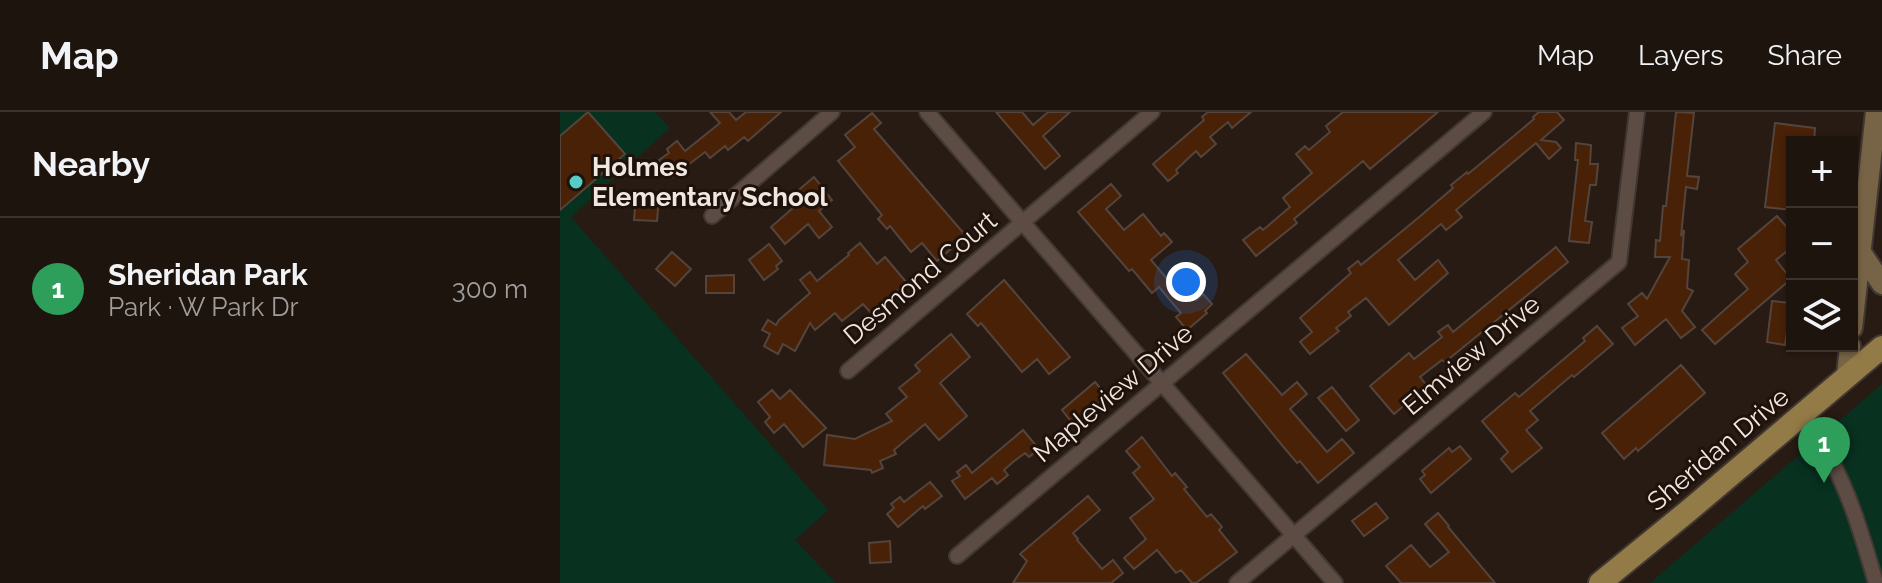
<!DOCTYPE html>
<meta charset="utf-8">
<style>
:root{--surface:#1e140e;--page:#2b211c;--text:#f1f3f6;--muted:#a19e9e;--line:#3c332e;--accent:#d93025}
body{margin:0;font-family:Raleway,sans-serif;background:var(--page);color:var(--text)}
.controls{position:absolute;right:24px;top:24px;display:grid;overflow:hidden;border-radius:0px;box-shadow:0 2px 6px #0004}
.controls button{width:72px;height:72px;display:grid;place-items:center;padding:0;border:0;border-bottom:2px solid var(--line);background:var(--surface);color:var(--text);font:40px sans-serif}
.you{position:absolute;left:626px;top:170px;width:28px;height:28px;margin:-20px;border:6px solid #fff;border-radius:50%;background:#1a73e8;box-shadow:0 0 0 12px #1a73e833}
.badge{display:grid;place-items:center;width:52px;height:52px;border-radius:50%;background:var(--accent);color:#fff;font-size:26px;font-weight:700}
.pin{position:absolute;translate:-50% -66px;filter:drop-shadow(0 2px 4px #0008)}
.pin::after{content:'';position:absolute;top:42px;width:28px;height:24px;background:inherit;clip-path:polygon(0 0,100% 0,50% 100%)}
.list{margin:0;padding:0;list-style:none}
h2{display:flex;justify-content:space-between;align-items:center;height:104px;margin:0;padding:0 32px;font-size:34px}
h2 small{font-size:26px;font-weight:400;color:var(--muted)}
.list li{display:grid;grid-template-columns:52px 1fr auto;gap:24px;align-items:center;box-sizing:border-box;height:144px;padding:0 32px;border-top:2px solid var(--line)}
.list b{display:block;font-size:30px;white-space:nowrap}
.list p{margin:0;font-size:26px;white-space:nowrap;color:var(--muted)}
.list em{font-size:26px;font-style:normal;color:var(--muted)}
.icon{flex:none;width:44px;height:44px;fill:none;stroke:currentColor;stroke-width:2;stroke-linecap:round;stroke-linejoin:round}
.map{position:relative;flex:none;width:1322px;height:471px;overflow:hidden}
header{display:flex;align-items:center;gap:48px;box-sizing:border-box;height:112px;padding:0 40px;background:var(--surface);border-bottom:2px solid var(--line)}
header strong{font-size:38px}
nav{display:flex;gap:44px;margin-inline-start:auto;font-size:28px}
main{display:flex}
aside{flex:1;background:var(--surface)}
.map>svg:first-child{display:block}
.green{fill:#083120}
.building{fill:#482106;stroke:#54443c;stroke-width:2}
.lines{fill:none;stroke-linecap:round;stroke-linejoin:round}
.street-casing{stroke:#423833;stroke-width:18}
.secondary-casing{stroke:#423833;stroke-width:24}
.primary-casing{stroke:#423833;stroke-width:26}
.street{stroke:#5c4c44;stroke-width:14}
.secondary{stroke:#776446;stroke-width:20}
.primary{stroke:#937b47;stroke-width:22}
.poi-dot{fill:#55cdc6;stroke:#1f120b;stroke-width:3}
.labels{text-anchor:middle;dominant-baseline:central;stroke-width:6;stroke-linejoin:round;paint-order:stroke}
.poi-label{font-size:26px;font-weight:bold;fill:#f1e7e2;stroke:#1f120b;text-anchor:start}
.street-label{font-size:26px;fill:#f1e7e2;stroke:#1f120b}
</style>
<header>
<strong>Map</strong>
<nav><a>Map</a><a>Layers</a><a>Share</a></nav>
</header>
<main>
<aside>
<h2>Nearby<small></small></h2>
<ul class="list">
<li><span class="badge" style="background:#2e9e5b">1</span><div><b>Sheridan Park</b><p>Park · W Park Dr</p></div><em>300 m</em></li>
</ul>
</aside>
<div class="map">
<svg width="1322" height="471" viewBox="0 0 1322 471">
<rect width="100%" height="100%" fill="#281b13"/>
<path class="green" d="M0 0H95L110 16 11 105 268 398 235 428 276 471H0Z
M1322 272V471H1090Z"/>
<path class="building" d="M28 0 65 42 0 98V24Z
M150 0H169L176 8 186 0H221L188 29 184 25 168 38 165 34 150 46 145 40 112 65 99 48 109 41 107 37 117 29 125 39 160 11Z
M436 0H462L473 13 488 0H510L483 24 500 44 485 57Z
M648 0H691L672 16 668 10 650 25 656 32 641 45 636 39 616 58 618 61 608 69 593 52 644 8 642 5Z
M783 0H878L810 57 803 49 734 107 737 111 696 144 683 128 700 115 703 118 730 95 723 86 752 61 736 42 745 34 749 38 770 20 766 14Z
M979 0H997L1004 8 981 28 996 30 1001 36 989 47 976 31 896 98 902 105 886 118 881 112 838 148 855 168 878 148 888 161 829 213 806 186 788 200 791 204 776 216 779 219 750 242 740 230 752 220 740 206 791 161 788 157 798 149 801 153 858 106 893 76 891 73 907 60 908 62 943 33 974 7 973 5Z
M1116 0 1134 1 1127 64 1139 65 1137 77 1126 75 1121 124 1124 118 1122 147 1129 148 1127 176 1133 179 1122 199 1135 215 1121 226 1106 207 1075 233 1062 216 1078 204 1068 192 1082 181 1087 187 1110 145H1095L1096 128 1100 129 1103 94H1106Z
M312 1 321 11 314 17 406 124 377 149 362 131 351 140 330 114 327 117 318 107 322 103 278 49 295 35 285 23Z
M1215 11 1255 16 1254 30H1232V98L1205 95Z
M1016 31 1031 33 1030 52H1038L1036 73H1030L1025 109 1032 110 1029 131 1009 129 1018 48H1015Z
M254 65 272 88 259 99 272 115 259 126 248 112 225 132 211 115 241 89 234 82Z
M551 72 561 84 546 97 564 118 583 102 601 124 604 121 612 130 591 148 621 183 627 178 636 188 643 182 652 192 645 199 647 201 627 218 616 205 621 201 599 175 592 181 572 157 569 159 518 100Z
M76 82 99 84 97 109 74 108Z
M1217 104 1232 121V135L1216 148 1231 167 1155 232 1142 218 1188 177 1175 162 1188 150 1178 137Z
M300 131 317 152 325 145 347 171 311 201 303 192 282 209 275 201 255 218 250 211 235 239 223 232 218 242 204 234 210 222 202 218 208 208 216 213 219 208 250 181 240 168 250 160 257 169 289 143 288 141Z
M209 132 222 149 216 154 218 157 204 168 189 148Z
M996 135 1008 150 885 250 882 248 860 265 867 274 834 302 810 274 849 241 854 247 882 225 878 220 888 213 893 220Z
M112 140 131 157 115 174 96 157Z
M174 163V181H146V164Z
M444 168 510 245 489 262 477 247 462 260 421 211 418 214 407 202Z
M1212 189 1231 191 1225 233 1207 230Z
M1037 214 1053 232 1014 265 1012 263 970 299 978 308 966 318 982 336 952 360 941 347 948 340 922 309 955 281 959 285 1025 229 1023 226Z
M391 222 410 245 380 271 407 304 379 328 365 312 334 338 336 342 320 349 323 356 312 361 311 358 264 353 267 323 295 327 332 309 326 302 347 285 339 276 360 259 355 253Z
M686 242 722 283 737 270 747 282 730 297 767 340 782 327 794 341 758 371 740 349 737 351 726 338 663 261Z
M1121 253 1145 281 1078 339 1076 336 1064 347 1042 321Z
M535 270 547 284 513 312 502 298Z
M772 275 799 308 786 319 758 286Z
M212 278 220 287 230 278 266 316 243 335 224 312 214 321 205 310 210 305 198 290Z
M463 318 479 337 469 345 465 341 453 350 444 358 448 363 437 372 432 366 405 387 392 369 400 364 397 360 406 353 412 361Z
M582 325 612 364 615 361 627 375 624 377 647 405 651 402 662 415 659 418 677 440 636 471H632L621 458 616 461 597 438 574 457 564 446 586 427 570 406 594 387 573 361 580 355 566 339Z
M900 334 911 347 871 381 860 367 865 363 862 359 889 336 892 340Z
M370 370 382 384 365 397 363 394 338 415 327 402 334 396 331 392 340 385 344 390Z
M528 384 540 398 513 421 518 427 517 428 542 457 553 448 563 461 551 471H453L467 449 460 442Z
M816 391 828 406 804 424 792 409Z
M878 401 889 414 888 415 935 471H841L826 454 851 433 870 455 889 440 865 412Z
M330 429 331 450 310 451 309 431Z"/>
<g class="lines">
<defs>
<path id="street" d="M367 0 775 471
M152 104 272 0
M288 259 592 0
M1240 305C1249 317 1259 328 1267 341 1290 380 1303 427 1316 471
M397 444 924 0
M677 471 1059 150 1077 0"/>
<path id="secondary" d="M1300 139 1322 172
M1292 216 1316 0
M1287 264 1290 234"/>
<path id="primary" d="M1040 471 1127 400 1322 235"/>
</defs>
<use href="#street" class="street-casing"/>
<use href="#secondary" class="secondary-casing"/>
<use href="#primary" class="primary-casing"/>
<use href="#street" class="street"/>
<use href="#secondary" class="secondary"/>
<use href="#primary" class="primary"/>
</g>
<circle class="poi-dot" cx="16" cy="70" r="8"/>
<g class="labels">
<g class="poi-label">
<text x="32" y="55">Holmes<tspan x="32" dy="30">Elementary School</tspan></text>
</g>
<g class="street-label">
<text transform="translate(360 166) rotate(-40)">Desmond Court</text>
<text transform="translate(911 243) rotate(-40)">Elmview Drive</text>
<text transform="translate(553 281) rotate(-40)">Mapleview Drive</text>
<text transform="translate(1158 337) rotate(-40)">Sheridan Drive</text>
</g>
</g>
</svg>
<div class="controls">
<button>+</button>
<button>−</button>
<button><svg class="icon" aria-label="layers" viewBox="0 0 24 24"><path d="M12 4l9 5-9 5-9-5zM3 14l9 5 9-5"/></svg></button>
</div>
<div class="you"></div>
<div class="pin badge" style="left:1264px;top:371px;background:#2e9e5b">1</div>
</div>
</main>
